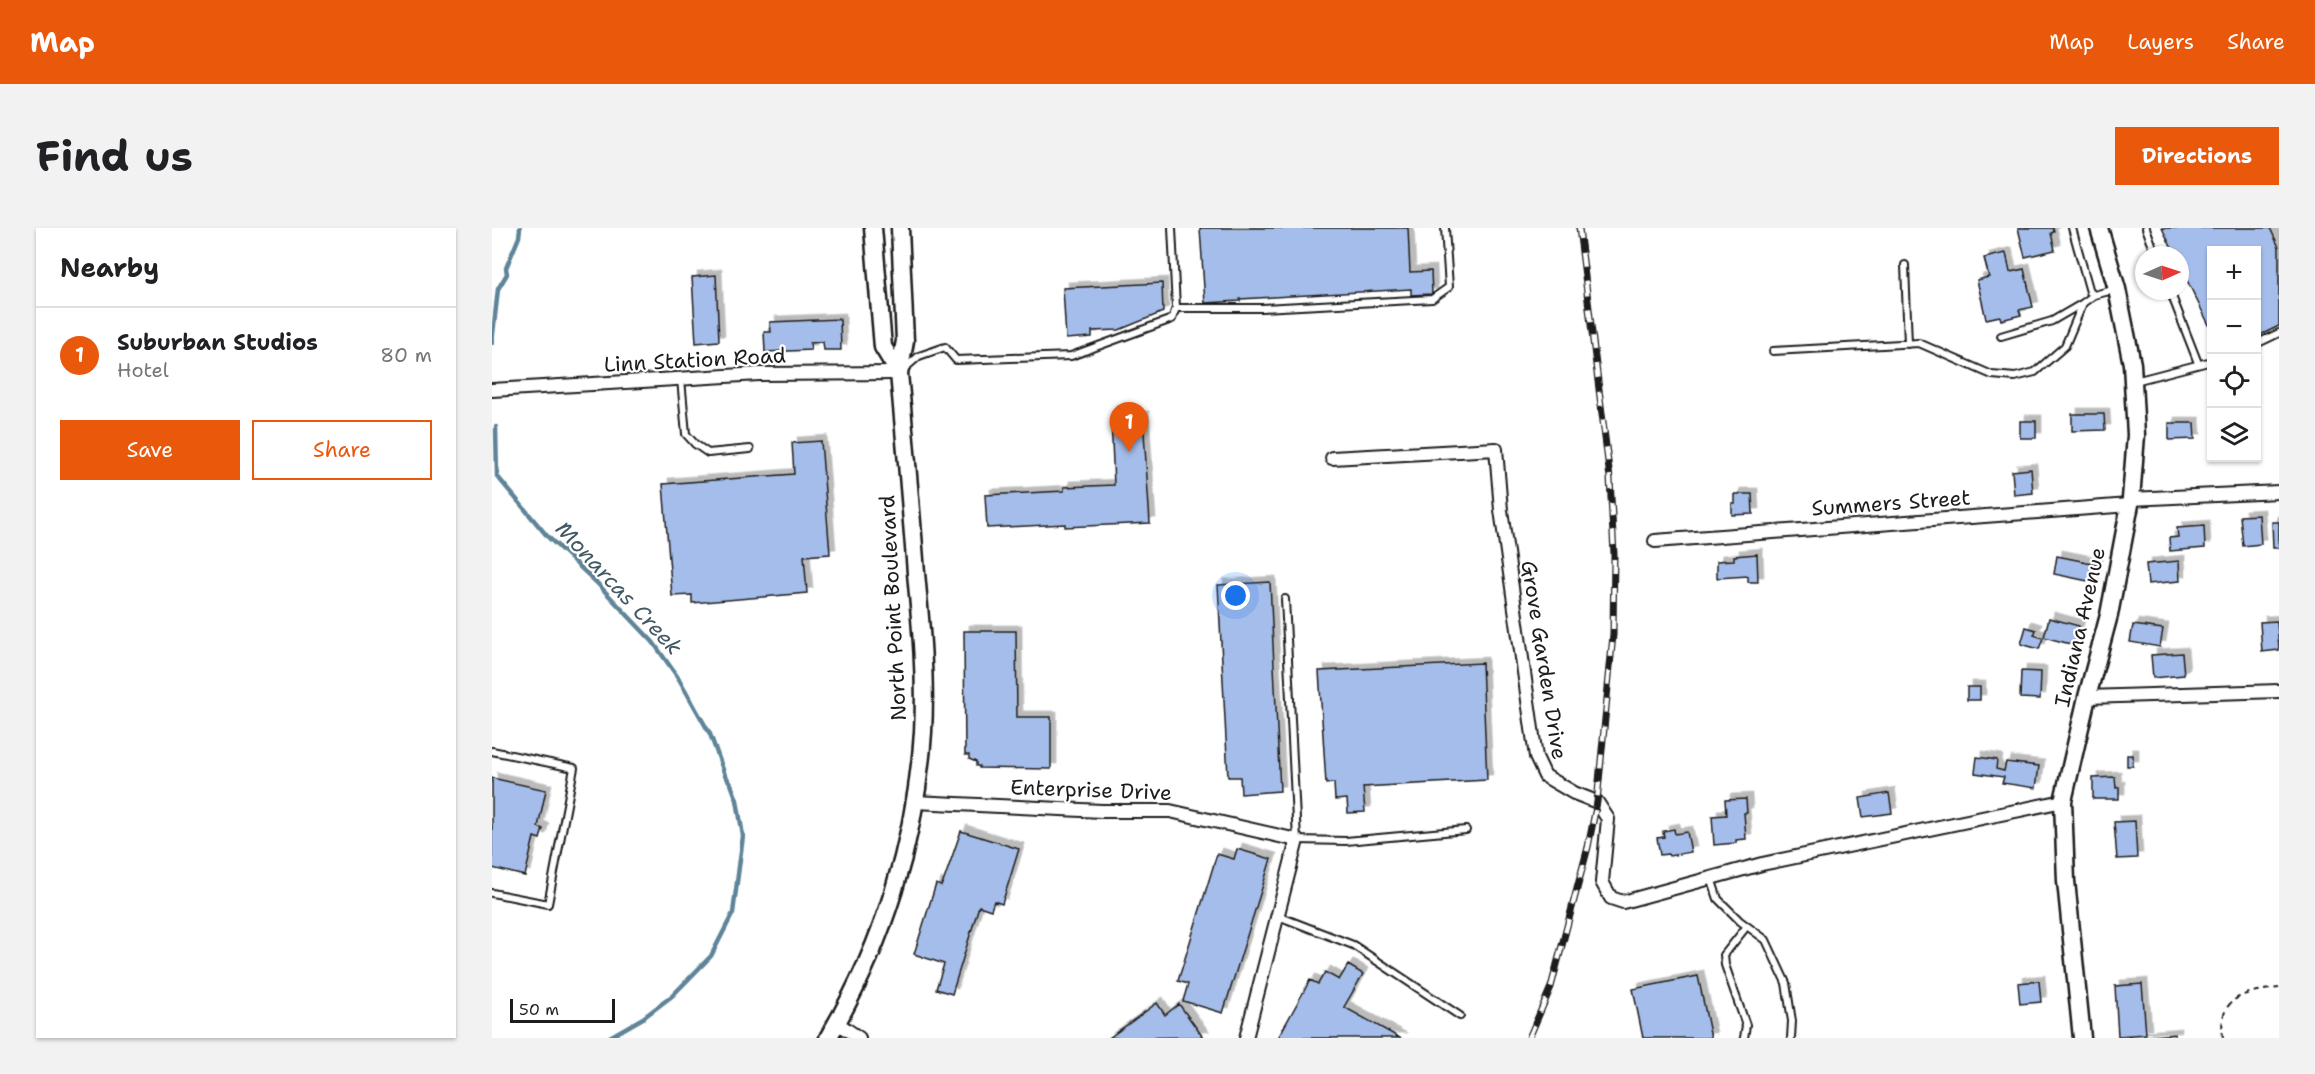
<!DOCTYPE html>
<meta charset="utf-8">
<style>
:root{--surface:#fff;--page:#f2f2f2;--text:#202124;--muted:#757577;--line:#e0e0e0;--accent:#ea580c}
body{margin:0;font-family:"Shantell Sans",sans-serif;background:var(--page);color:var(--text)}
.controls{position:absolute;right:18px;top:18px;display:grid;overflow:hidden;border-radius:0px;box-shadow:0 2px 4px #0004}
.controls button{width:54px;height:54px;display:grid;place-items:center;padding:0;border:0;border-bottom:2px solid var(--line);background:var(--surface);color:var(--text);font:30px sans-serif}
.compass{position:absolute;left:1643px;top:18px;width:54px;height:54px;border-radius:50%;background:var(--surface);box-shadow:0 2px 4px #0004;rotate:87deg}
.scale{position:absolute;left:18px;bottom:15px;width:105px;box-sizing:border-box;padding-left:6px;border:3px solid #1c1c1c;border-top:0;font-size:16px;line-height:21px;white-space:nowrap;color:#1c1c1c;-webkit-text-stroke:4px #fff;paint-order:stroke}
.you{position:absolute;left:744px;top:368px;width:21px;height:21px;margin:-15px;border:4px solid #fff;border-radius:50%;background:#1a73e8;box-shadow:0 0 0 9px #1a73e833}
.badge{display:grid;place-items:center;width:39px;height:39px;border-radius:50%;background:var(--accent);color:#fff;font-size:20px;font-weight:700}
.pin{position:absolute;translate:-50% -50px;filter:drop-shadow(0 2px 3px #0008)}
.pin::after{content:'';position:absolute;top:32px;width:21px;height:18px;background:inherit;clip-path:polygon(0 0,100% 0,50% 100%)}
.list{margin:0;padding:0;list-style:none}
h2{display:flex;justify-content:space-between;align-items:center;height:78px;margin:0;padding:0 24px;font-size:26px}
h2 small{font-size:20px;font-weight:400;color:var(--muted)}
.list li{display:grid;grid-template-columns:39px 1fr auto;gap:18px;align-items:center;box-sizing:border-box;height:96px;padding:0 24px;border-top:2px solid var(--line)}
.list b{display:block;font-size:22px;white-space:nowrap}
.list p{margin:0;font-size:20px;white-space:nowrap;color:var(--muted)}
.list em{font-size:20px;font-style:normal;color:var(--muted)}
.actions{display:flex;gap:12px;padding:18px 24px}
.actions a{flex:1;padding:14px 0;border:2px solid var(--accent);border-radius:0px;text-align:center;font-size:21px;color:var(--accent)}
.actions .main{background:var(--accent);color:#fff}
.icon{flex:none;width:33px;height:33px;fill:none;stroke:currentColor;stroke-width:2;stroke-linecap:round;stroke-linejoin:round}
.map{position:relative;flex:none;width:1787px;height:810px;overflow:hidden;border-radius:0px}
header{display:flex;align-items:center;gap:36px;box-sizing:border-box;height:84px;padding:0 30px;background:var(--accent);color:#fff}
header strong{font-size:28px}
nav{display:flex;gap:33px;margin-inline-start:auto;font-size:21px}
.intro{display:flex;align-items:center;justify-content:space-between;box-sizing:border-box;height:144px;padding:0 36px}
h1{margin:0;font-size:42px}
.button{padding:15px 27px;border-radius:0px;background:var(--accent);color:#fff;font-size:21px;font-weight:700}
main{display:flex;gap:36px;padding:0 36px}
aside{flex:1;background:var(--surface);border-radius:0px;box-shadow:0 2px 4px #0004}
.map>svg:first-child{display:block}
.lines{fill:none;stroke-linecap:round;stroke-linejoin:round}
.stream{stroke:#5e8498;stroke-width:4.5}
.building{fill:#a5bdea;stroke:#1c1c1c;stroke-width:1.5;filter:url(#shadow)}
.service-casing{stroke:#1c1c1c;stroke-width:10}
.minor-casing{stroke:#1c1c1c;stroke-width:16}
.secondary-casing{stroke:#1c1c1c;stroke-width:21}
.path{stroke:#1c1c1c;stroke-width:2;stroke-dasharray:6 4.5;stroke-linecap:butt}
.service{stroke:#fff;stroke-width:6}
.minor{stroke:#fff;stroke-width:12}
.secondary{stroke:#fff;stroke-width:16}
.rail-casing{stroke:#1c1c1c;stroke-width:7}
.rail{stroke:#fff;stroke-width:4.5;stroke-dasharray:14;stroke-linecap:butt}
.labels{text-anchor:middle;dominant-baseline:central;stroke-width:4.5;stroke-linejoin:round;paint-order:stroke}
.street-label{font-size:21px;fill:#1c1c1c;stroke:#fff}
.water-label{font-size:22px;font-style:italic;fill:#425964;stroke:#fff}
</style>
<header>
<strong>Map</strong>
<nav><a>Map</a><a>Layers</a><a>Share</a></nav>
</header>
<div class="intro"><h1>Find us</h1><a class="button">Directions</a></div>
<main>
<aside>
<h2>Nearby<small></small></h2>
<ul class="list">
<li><span class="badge">1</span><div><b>Suburban Studios</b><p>Hotel</p></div><em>80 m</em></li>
</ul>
<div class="actions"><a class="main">Save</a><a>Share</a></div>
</aside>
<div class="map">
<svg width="1787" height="810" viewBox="0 0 1787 810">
<defs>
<filter id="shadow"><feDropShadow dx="5.5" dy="-5.5" stdDeviation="0" flood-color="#0004"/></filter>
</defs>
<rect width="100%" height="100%" fill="#fff"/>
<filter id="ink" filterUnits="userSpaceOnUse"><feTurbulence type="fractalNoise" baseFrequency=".0167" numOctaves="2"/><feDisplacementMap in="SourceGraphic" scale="12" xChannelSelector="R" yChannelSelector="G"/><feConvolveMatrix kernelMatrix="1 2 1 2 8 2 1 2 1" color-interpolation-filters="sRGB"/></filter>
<g filter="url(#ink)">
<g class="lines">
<path class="stream" d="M0 115 6 61 15 46 14 40 27 9 28 0
M4 199 5 248 56 309 104 354 161 414 187 451 218 506 233 547 239 556 245 572 251 608 241 685 219 728 180 768 151 790 116 810"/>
</g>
<path class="building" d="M708 0H916L918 44 939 43 940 66 919 67V61L748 71V73L713 75Z
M1526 0H1561L1562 4 1559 5 1563 22 1533 29Z
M1670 0H1778L1787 19V98L1764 109V22H1720V103L1688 38V27H1683Z
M1514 25 1518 44 1532 41 1541 79 1527 82 1529 87 1509 92 1508 88 1494 91 1485 52 1497 49 1492 30Z
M224 47 227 113 204 115 200 49Z
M670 55 671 84 627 102 600 103V109L574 111 571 60Z
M348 91 349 122H332L331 114 318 115 319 122 273 124 272 104H279L278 94Z
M1580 186H1612L1613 202 1580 203Z
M651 189 658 295 573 299V296L495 300 493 267 572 263V259L622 257 619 191Z
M1528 193H1544V210H1528Z
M1677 195H1702L1703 211 1677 212Z
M329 213 338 326 312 328 315 365 200 375V367L180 368 171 256 302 246 300 215Z
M1539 241 1541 265 1522 267 1520 243Z
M1243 266H1260L1261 286 1240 287V276H1243Z
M1767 287 1769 316 1751 318 1748 288Z
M1780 294H1787V320H1781Z
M1712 298 1713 320 1678 323 1677 310 1686 309 1685 300Z
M1265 326 1266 354H1256V348L1225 350V333L1242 332V328Z
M1565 328 1605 336 1601 354 1562 346Z
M1687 333 1688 353 1656 356 1654 336Z
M778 354 788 563 749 566 748 549H736L726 357Z
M1557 390 1587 398 1582 417 1552 409Z
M1785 393 1787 422 1770 424 1768 394Z
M1641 397 1671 401 1668 419 1638 414Z
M1534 399 1544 402 1542 407 1551 410 1547 421 1529 416Z
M472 403H524L525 489H559V541L487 540V538H484V534L477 531V527H473Z
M1690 425 1692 447 1661 450 1659 427Z
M990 435 995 552 871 559 873 584 856 585 855 571 843 572 842 555 834 556 827 443Z
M1529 443 1549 444 1548 471 1528 470Z
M1475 459H1488V472H1475Z
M1635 527H1641V538H1635Z
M1485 529 1505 532 1504 541 1512 543 1514 534 1547 538 1544 560 1510 555 1512 549 1483 545Z
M1623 549 1624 560 1627 559V571H1601V550Z
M0 550 54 562 46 599 51 601 48 611 42 609 33 648 0 640Z
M1397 565 1400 585 1371 589 1368 570Z
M1254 571 1255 585H1252L1254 611 1244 612V615L1222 617 1220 588 1234 587 1233 572Z
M1643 593 1645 630 1625 631 1622 594Z
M1182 601 1183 606 1195 604 1199 624 1177 628 1176 626 1168 627 1165 610 1172 609 1171 603Z
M469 603 527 621 510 676 502 673 499 682 487 678 460 766 444 761 452 736 422 726 444 656 449 658 452 652Z
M745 621 779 631 731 785 691 773 696 756 686 753 725 626 742 631Z
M856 737 871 746 852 779 908 810H786L818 752 826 756 833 744 847 752Z
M1206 748 1219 810H1151L1141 761Z
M1547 753 1549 774 1528 776 1526 755Z
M1650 756 1654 806 1626 808 1623 758Z
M665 775 673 787 687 776 711 809 617 810Z
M1683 806V810H1636Z"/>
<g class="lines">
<defs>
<path id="service" d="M680 0 684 80H770L940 71 957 59 953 0
M1580 0 1598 64 1602 67 1625 61
M1654 0 1664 27
M1413 37 1416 116
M1678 63 1706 135
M1509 108 1560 93 1591 75
M1764 116 1787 105
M1281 123 1427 115 1500 147 1523 149 1543 144 1573 118 1591 75 1602 67
M412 141 427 128 453 119 464 132 579 128 680 91 684 80
M189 151 194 206 203 216 216 225 258 221
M1643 153 1720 133
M793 371 805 612 854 613 974 602
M0 523 82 540 56 676 0 665
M1219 650 1226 671 1248 693 1274 712 1294 755 1300 793 1299 810
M786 688 861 717 968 788
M1252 810 1254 797 1233 737 1232 727 1255 698"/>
<path id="minor" d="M0 162 267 146 407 145
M840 230 1004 221 1009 282 1044 529 1053 548 1082 565 1105 574 1116 591 1110 654 1119 670 1131 674 1270 636 1571 573
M1639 271 1787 264
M1163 313 1637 277
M1595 469 1787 463
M423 574 610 583H678L805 612 754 810
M345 795 367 810"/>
<path id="secondary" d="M381 0 391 119 407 145
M336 810C391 718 424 612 431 504 434 451 429 398 424 345 419 278 413 212 407 145L413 113 408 0
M1590 810 1574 653 1571 573 1595 469 1617 387 1639 271 1644 207 1640 136 1625 61 1607 0"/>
</defs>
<use href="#service" class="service-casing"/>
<use href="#minor" class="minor-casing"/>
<use href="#secondary" class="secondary-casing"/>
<path class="path" d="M1731 810C1725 768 1753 764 1787 760"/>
<use href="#service" class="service"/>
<use href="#minor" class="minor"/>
<use href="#secondary" class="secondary"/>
<defs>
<path id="rail" d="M1037 810 1059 759 1096 619 1105 574 1121 407 1122 326 1118 250 1087 0"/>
</defs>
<use href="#rail" class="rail-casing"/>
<use href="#rail" class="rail"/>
</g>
</g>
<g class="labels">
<g class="street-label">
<text transform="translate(203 132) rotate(-3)">Linn Station Road</text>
<text transform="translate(1399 275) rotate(-4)">Summers Street</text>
<text transform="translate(401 380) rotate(-93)">North Point Boulevard</text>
<text transform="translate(1588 399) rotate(-77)">Indiana Avenue</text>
<text transform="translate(1052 432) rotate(81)">Grove Garden Drive</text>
<text transform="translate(599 562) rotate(2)">Enterprise Drive</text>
</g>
<g class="water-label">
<text transform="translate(127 360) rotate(47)">Monarcas Creek</text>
</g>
</g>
</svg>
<div class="controls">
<button>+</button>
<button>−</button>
<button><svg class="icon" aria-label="locate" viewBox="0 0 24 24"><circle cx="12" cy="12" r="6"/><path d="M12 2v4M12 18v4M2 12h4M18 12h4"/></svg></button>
<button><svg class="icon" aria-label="layers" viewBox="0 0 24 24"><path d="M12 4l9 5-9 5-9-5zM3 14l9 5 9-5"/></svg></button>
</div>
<svg class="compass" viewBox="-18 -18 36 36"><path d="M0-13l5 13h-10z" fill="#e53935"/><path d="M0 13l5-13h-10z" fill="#757577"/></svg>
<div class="scale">50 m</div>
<div class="you"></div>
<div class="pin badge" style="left:637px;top:224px">1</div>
</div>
</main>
